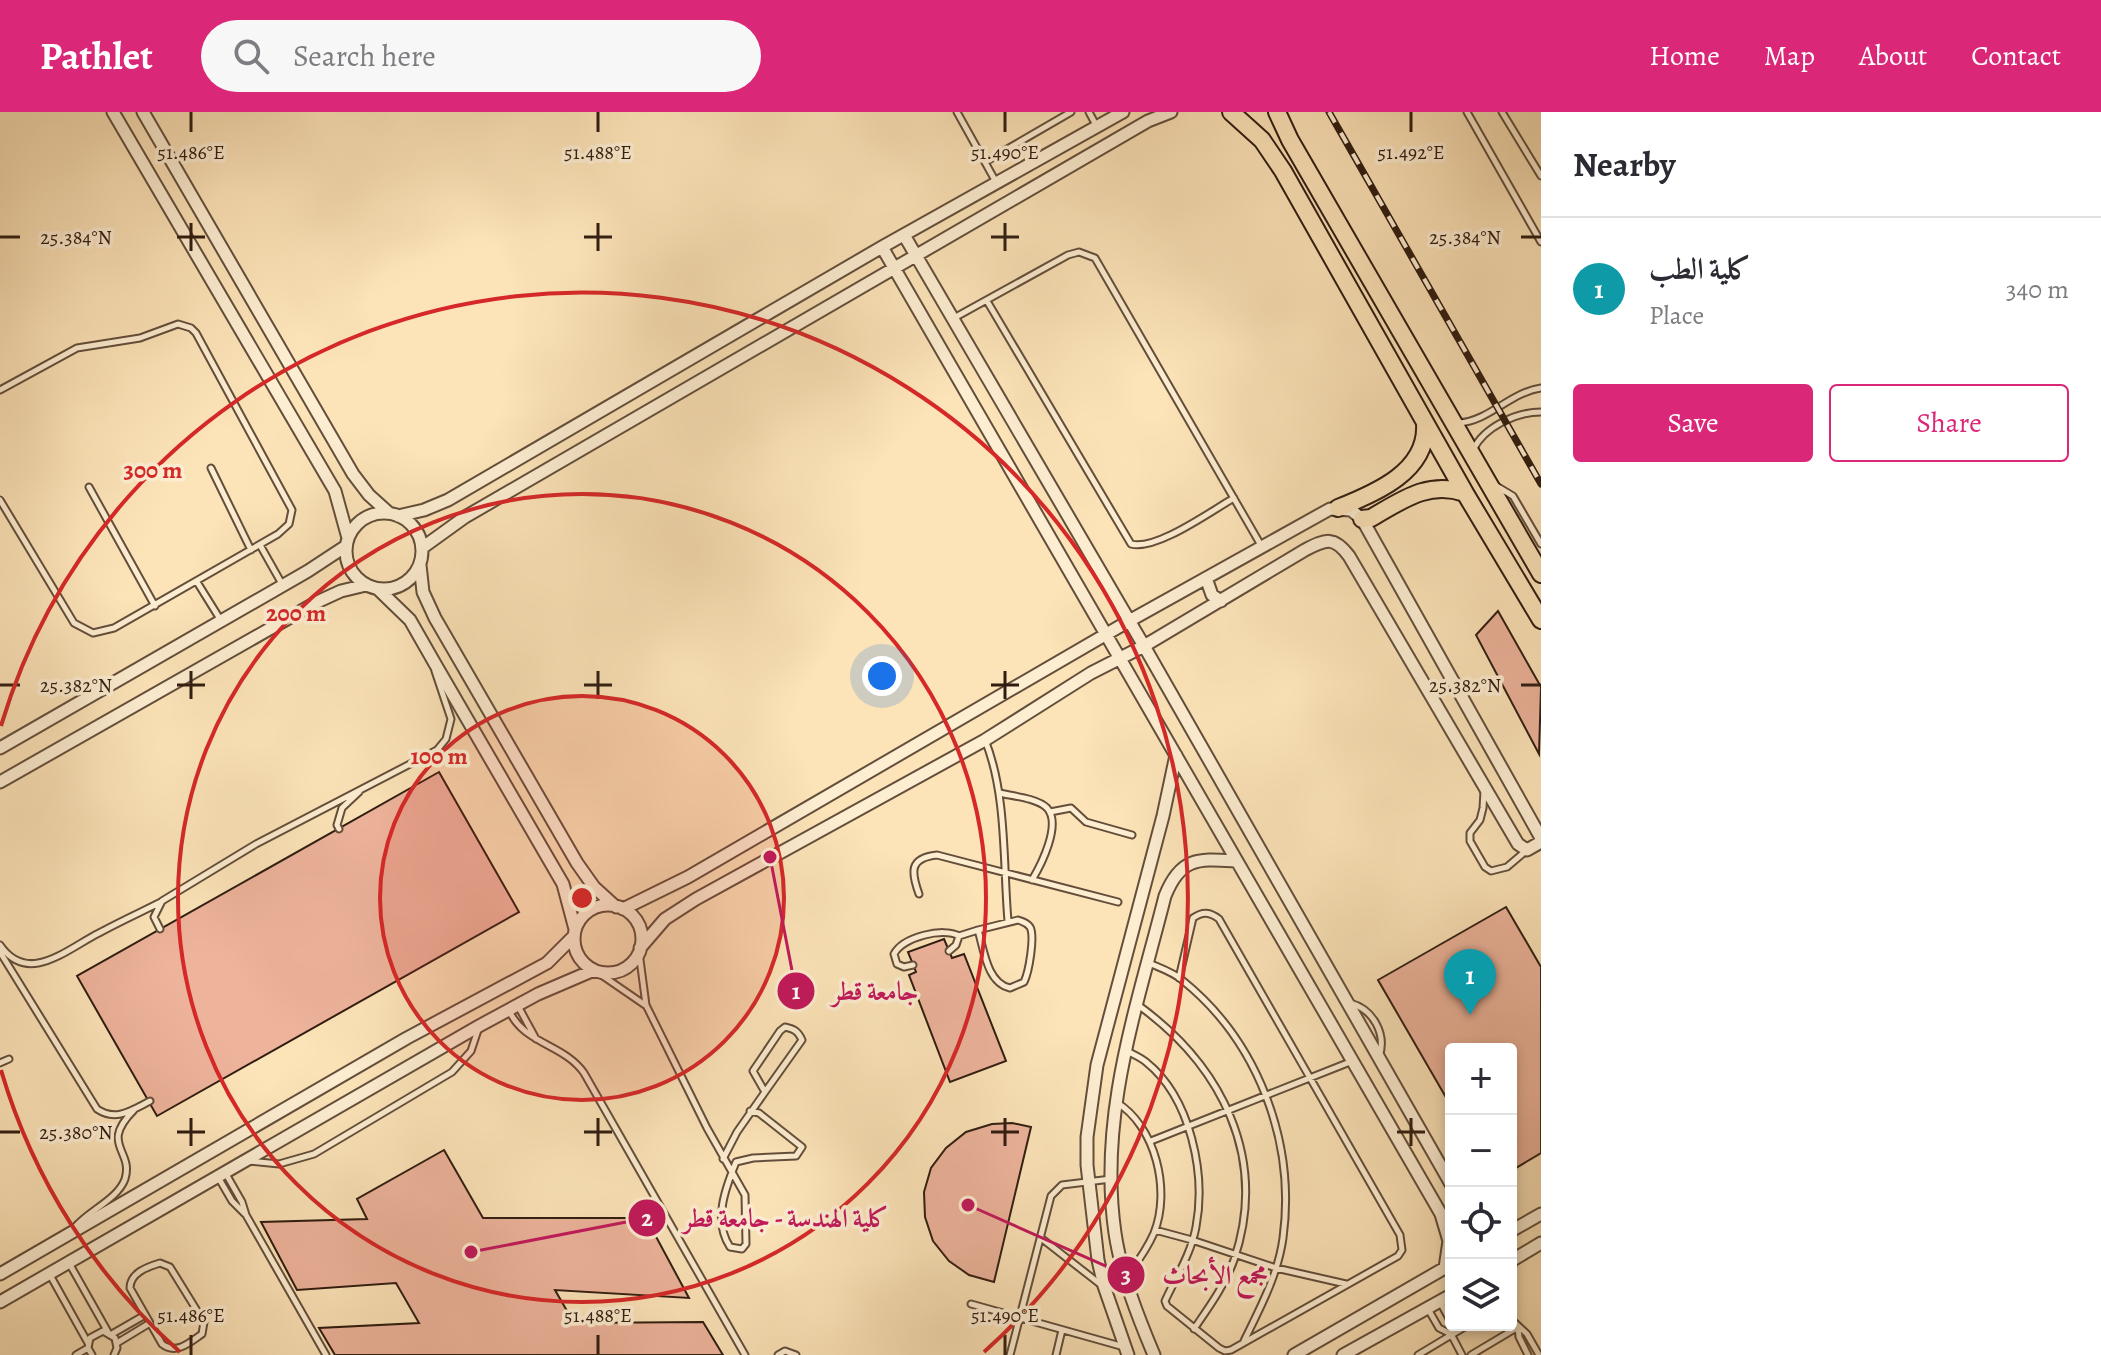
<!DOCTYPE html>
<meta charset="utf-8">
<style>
:root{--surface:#fff;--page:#f7f7f7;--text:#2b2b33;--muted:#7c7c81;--line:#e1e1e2;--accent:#db2777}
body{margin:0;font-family:Alegreya,Amiri,serif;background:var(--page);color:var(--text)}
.controls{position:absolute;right:24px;bottom:24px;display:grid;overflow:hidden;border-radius:8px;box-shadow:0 4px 12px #0003}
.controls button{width:72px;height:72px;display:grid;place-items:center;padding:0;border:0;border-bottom:2px solid var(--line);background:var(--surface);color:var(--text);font:40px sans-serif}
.you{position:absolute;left:882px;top:564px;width:28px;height:28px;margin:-20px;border:6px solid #fff;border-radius:50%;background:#1a73e8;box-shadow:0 0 0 12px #1a73e833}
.badge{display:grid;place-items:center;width:52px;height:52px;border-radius:50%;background:var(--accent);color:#fff;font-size:26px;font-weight:700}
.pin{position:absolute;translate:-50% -66px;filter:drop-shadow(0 2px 4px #0008)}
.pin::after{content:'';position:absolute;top:42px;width:28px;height:24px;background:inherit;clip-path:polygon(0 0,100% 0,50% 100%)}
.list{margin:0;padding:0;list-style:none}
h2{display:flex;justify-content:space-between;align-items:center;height:104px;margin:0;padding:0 32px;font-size:34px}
h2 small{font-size:26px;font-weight:400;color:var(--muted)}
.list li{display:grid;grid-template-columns:52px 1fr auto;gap:24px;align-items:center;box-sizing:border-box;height:144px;padding:0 32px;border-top:2px solid var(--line)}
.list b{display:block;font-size:30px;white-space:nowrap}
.list p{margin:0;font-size:26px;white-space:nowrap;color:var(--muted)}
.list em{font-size:26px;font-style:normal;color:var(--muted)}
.actions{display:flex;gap:16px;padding:24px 32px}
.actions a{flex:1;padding:18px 0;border:2px solid var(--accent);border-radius:8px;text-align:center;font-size:28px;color:var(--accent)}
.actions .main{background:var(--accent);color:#fff}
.icon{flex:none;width:44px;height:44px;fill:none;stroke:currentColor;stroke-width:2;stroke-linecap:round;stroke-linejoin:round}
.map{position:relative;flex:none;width:1541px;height:1243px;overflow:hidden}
header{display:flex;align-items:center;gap:48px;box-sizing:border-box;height:112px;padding:0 40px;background:var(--accent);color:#fff}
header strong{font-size:38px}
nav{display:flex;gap:44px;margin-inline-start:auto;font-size:28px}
.search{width:560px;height:72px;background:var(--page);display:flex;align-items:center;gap:20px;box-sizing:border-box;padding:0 28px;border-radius:44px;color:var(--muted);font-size:30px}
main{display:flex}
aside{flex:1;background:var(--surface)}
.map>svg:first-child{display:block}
.building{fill:#edb39b;stroke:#301d11;stroke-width:2}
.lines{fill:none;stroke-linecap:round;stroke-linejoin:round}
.service-casing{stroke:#634e3b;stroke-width:9}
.minor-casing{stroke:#634e3b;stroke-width:15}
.primary-casing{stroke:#301d11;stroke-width:20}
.service{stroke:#fdedd1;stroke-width:5}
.minor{stroke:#fdedd1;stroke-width:11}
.primary{stroke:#fce3b8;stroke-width:16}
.rail-casing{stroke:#301d11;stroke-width:7}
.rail{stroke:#fdedd1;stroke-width:4;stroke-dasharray:12;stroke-linecap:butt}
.ticks{fill:none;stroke:#301d11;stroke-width:3}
.ring{fill:none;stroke:#d62828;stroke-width:4}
.ticks-label{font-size:20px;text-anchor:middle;fill:#301d11;stroke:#fdedd1;stroke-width:7;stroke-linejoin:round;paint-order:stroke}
.centre{fill:#d62828;stroke:#fdedd1;stroke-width:4}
.ring-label{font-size:24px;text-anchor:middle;font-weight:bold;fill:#d62828;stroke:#fdedd1;stroke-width:7;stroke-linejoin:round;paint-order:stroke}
.leader{fill:none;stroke:#c2185b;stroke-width:3}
.callout-dot{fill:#c2185b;stroke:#fdedd1;stroke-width:3}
.mark-label{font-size:24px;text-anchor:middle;font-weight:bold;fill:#fff}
.callout-label{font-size:26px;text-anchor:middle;font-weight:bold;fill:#c2185b;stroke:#fdedd1;stroke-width:7;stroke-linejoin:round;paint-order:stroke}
</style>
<header>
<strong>Pathlet</strong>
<div class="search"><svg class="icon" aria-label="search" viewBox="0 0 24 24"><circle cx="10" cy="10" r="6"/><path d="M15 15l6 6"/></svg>Search here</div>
<nav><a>Home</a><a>Map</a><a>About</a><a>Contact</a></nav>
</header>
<main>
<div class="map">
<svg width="1541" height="1243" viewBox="0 0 1541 1243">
<rect width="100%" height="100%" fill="#fce3b8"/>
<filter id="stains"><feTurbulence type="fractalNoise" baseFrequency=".0025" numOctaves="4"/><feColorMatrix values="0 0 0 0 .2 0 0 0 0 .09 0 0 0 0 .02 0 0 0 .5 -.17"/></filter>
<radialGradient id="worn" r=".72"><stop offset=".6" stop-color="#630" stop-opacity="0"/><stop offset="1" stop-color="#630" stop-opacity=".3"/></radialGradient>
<path class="building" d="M1498 499 1541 575 1539 642 1476 523Z
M439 660 519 800 157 1004 77 864Z
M1506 795 1541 855V1041L1511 1059V937H1451V994L1378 868Z
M944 827 952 846 964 842 1006 949 950 970 909 863 916 860 908 840Z
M1012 1011 1031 1015 994 1170 969 1163 949 1149 933 1129 925 1105 924 1080 931 1056 946 1036 966 1020 992 1012Z
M444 1038 483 1106H646L689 1186 555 1178 574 1211 703 1210 723 1243H335L319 1216 419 1211 396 1171 297 1178 261 1110 367 1107 357 1087Z"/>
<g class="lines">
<defs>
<path id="service" d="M957 0 996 70
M1089 0 1096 13
M1467 0 1541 130
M1502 0 1541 64
M985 50 1071 0
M987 189 1131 432C1156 439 1211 399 1234 386
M954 206 1068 143 1079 140 1095 146 1262 435
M0 278 77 236 140 226 178 212 191 216 196 221 292 398 289 412 278 422 114 516 93 521 74 511 0 388
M1459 311C1489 309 1511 280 1541 276
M1473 338C1484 315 1516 300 1541 300
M211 356 251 438
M1493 372 1513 384 1541 432
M89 375 155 494
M260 433 282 472
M197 470 220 507
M985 628C1007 682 1003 752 1008 809
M1484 679 1483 696 1480 708 1470 721V729L1485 755 1491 759 1507 755 1527 738
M999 681C1012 684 1037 686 1047 696 1062 712 1041 753 1032 768
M1050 700 1071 696 1086 710 1132 723
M339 717 337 713 342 696 359 680
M919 782C911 760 909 746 937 743L1118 790
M1018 808C1023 810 1026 810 1030 815 1035 824 1029 860 1024 870L1010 876C987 871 984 838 978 818Z
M160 817 154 805 162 789 256 732 437 638 446 627 451 607 435 559
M959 824 978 818
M0 833C28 874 67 837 99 821 119 810 141 800 161 790
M0 840 97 997C116 1010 132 998 150 989
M639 840 646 893 707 1016 745 1083 746 1132 742 1137 730 1135C713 1109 725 1077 736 1050L753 1046 796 1044 802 1035 759 1001 750 999
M1149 851C1160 856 1173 860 1182 868 1258 929 1296 1030 1283 1126 1278 1163 1260 1196 1244 1229
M913 853 904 855 897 852 894 842C903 825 943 815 959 824L956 833 949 839
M597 860 645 893
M1350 891C1373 897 1387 922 1379 945
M1138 893C1221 953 1269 1045 1234 1148 1225 1173 1209 1195 1194 1217
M518 894 536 927
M509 898C523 932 564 932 584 961L745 1243
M1125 938C1132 942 1140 945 1146 950 1191 986 1206 1062 1196 1115 1191 1142 1176 1165 1165 1189L1167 1194 1219 1236 1225 1239 1231 1238 1398 1144 1402 1138 1400 1123 1219 807C1210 800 1203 799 1193 806L1179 866
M0 951 9 947
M1116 990C1156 1014 1171 1079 1154 1121 1147 1137 1137 1151 1127 1164
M1151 1029 1350 950
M723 1047 737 1020 765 980 753 959 780 919 785 915C794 917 798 919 802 928L765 980
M248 1049 279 1052 314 1042 452 960 471 939 479 915
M226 1062 242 1090 246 1103 326 1243
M218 1065 232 1089 245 1102
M75 1115C88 1099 118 1087 125 1067 134 1038 99 1033 134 998
M1155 1118 1192 1128 1276 1156 1346 1172
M1041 1126 1100 1172
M69 1151 108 1220
M160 1151 170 1155 204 1210 202 1222C189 1231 176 1243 162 1232L130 1176C130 1161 147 1155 160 1151Z
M50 1163 88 1231
M1440 1190 1451 1210
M971 1192 1124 1235
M1428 1197 1439 1216 1451 1222
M1511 1207 1527 1222 1539 1243
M1452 1213 1451 1222 1462 1243
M1518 1216 1519 1225 1528 1243
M112 1222 145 1203
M117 1231 150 1211
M76 1243 88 1236
M92 1243 88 1236 90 1226 103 1219 115 1226 117 1236 114 1243
M778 1243 785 1239 796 1243
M1010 1243 1051 1084 1062 1073 1111 1067
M1056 1243 1062 1218
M1418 1243 1468 1213
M1471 1243 1518 1215"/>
<path id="minor" d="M113 0 335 379 348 426
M143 0 353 362 369 383 389 401
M904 123 1144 534 1451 1072
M882 135 1441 1102 1449 1129 1445 1156
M346 439a38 38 0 1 1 76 0a38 38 0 1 1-76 0Z
M398 404 424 398 448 388 882 135 1123 0
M422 436 465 405 1148 9 1171 0
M420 453 423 480 435 506 577 751 594 775 616 795
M1206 466 1212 483 1221 489
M378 477 410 508 434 550 563 772 575 817
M0 636 308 459 346 434
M0 670 317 490 341 479 366 473
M574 827a34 34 0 1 1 68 0a34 34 0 1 1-68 0Z
M623 797 688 765 1129 509 1330 397 1351 398 1362 407 1541 726
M640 836 665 807 696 787 985 628 1091 561 1144 534 1305 438C1326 427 1334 424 1349 444L1518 732 1527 738 1541 730
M1511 1119 1541 1102
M1511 1149 1541 1131
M0 1162 407 926 547 851 574 824
M0 1190 479 914 538 882 594 858
M1128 1243 1104 1174 1098 1148 1087 1053V1025L1097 953 1163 704 1176 643
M1154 1243C1138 1205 1121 1162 1115 1121 1098 1004 1137 895 1165 784 1181 744 1199 747 1237 749
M1294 1243 1450 1153
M1343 1243 1451 1183"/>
<path id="primary" d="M1231 0 1262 28 1283 59 1465 381 1541 508
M1277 0 1290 28 1541 462
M1338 396C1376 381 1428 359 1425 312
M1362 407 1371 406C1401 389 1428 368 1465 381"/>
</defs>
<use href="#service" class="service-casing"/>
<use href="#minor" class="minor-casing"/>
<use href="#primary" class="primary-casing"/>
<use href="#service" class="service"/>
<use href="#minor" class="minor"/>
<use href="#primary" class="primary"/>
<defs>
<path id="rail" d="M1329 0 1541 372"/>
</defs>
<use href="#rail" class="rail-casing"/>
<use href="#rail" class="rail"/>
</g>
<path class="ticks" d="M191 0V20M598 0V20M1005 0V20M1411 0V20M191 111V139M598 111V139M1005 111V139M0 125H20M177 125H205M584 125H612M991 125H1019M1521 125H1541M191 559V587M598 559V587M1005 559V587M0 573H20M177 573H205M584 573H612M991 573H1019M1521 573H1541M191 1006V1034M598 1006V1034M1005 1006V1034M1411 1006V1034M0 1020H20M177 1020H205M584 1020H612M991 1020H1019M1397 1020H1425M191 1223V1243M598 1223V1243M1005 1223V1243"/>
<circle cx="582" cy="786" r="202" fill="#d62828" fill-opacity=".12"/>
<g class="ring">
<circle cx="582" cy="786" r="202"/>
<circle cx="582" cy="786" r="404"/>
<path d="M180 1240A606 606 0 0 1 1 958M1 614A606 606 0 1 1 984 1240"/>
</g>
<g class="ticks-label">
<text x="191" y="47">51.486°E</text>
<text x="598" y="47">51.488°E</text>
<text x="1005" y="47">51.490°E</text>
<text x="1411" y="47">51.492°E</text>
<text x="76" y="132">25.384°N</text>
<text x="1465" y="132">25.384°N</text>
<text x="76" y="580">25.382°N</text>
<text x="1465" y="580">25.382°N</text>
<text x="76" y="1027">25.380°N</text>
<text x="191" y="1210">51.486°E</text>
<text x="598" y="1210">51.488°E</text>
<text x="1005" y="1210">51.490°E</text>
</g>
<circle cx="582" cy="786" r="12" class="centre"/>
<g class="ring-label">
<text x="153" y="366">300 m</text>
<text x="296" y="509">200 m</text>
<text x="439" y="652">100 m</text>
</g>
<path class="leader" d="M770 745L796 879M471 1140L647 1106M968 1093L1126 1163"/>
<g class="callout-dot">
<circle cx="770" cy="745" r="8"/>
<circle cx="471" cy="1140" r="8"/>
<circle cx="968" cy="1093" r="8"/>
<circle cx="796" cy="879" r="20"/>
<circle cx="647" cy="1106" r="20"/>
<circle cx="1126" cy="1163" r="20"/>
</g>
<g class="mark-label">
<text x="796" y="887">1</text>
<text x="647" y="1114">2</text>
<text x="1126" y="1171">3</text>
</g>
<g class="callout-label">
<text x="875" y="888">جامعة قطر</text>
<text x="786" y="1115">كلية الهندسة - جامعة قطر</text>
<text x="1215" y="1172">مجمع الأبحاث</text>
</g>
<rect width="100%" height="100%" filter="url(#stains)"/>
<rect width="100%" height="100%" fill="url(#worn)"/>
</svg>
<div class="controls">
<button>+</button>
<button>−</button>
<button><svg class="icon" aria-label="locate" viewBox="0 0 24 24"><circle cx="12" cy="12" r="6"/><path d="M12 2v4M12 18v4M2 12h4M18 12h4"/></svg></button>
<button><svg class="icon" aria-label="layers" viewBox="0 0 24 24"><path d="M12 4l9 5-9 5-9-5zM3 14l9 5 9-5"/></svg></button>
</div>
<div class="you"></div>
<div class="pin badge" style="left:1470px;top:903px;background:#0f9aa8">1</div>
</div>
<aside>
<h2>Nearby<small></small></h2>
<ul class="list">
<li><span class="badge" style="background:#0f9aa8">1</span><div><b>كلية الطب</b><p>Place</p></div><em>340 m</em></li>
</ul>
<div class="actions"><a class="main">Save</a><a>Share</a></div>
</aside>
</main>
